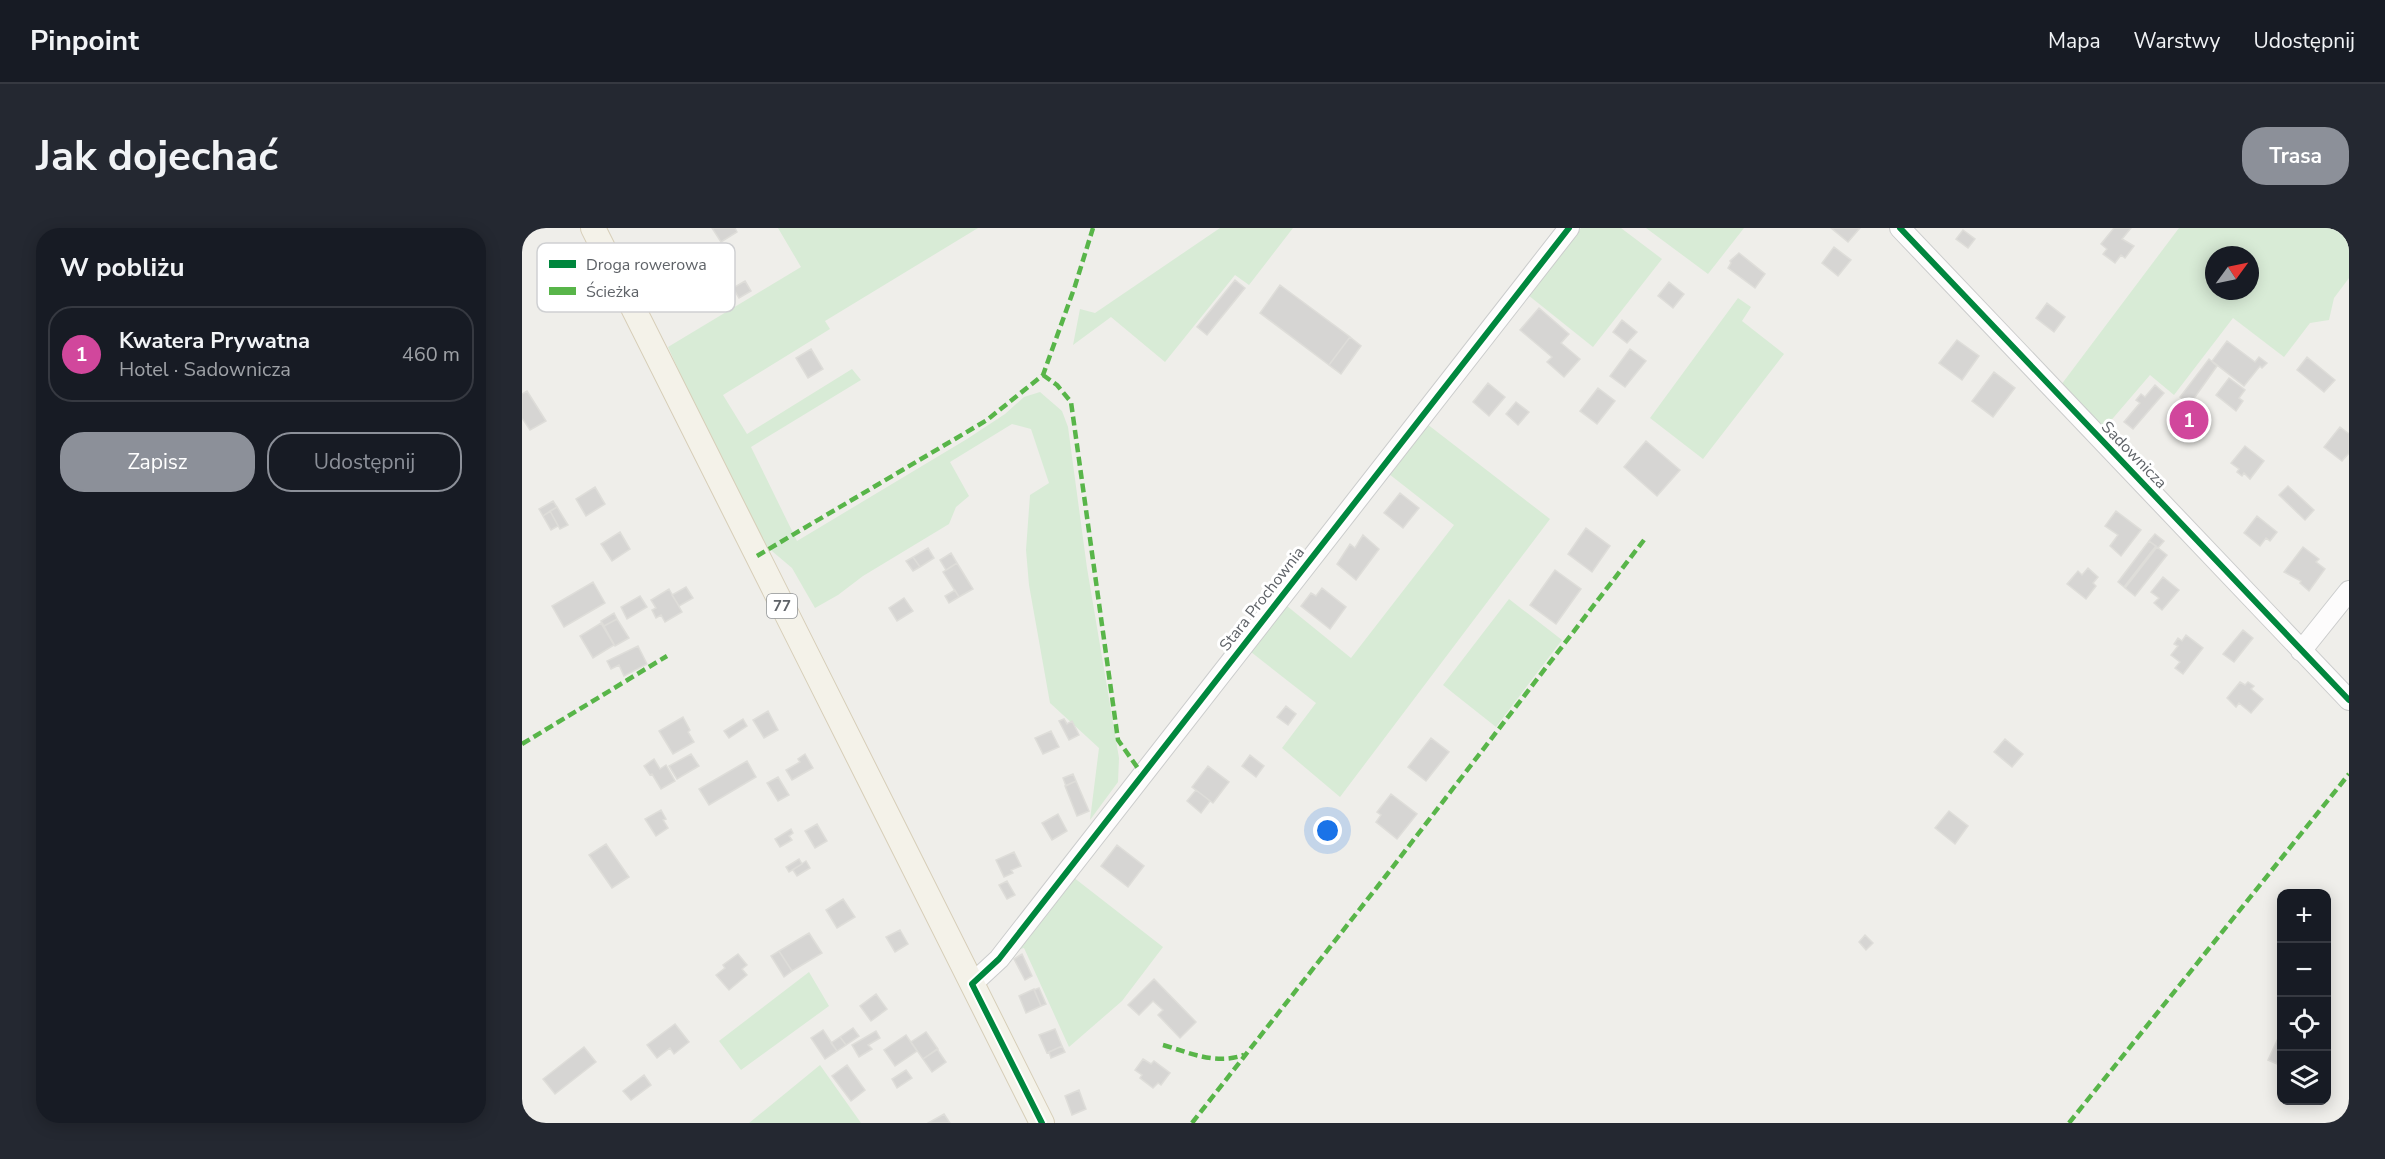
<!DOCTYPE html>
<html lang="pl">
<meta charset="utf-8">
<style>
:root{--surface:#171b24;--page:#242831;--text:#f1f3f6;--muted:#9ea1a6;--line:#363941;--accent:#8c9099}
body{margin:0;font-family:"Nunito Sans",sans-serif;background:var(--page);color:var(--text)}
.controls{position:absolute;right:18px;bottom:18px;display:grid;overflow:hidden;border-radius:12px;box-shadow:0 3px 15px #0003}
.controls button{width:54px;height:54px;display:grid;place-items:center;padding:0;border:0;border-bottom:2px solid var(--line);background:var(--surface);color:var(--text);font:30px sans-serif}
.compass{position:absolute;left:1683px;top:18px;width:54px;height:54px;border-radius:50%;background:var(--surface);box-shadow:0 3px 15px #0003;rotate:57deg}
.you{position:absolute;left:806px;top:603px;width:21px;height:21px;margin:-15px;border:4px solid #fff;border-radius:50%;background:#1a73e8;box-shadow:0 0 0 9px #1a73e833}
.badge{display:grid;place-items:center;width:39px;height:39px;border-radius:50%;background:var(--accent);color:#fff;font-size:20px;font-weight:700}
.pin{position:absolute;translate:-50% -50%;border:3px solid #fff;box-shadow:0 2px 6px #0006}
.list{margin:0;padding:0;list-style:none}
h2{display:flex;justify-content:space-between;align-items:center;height:78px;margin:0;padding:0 24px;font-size:26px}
h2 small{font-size:20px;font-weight:400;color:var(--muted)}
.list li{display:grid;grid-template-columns:39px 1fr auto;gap:18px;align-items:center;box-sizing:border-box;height:96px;margin:0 12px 12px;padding:0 12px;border:2px solid var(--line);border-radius:24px}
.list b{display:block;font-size:22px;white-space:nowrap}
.list p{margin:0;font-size:20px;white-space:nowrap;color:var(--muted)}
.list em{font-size:20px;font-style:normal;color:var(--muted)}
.actions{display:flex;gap:12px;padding:18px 24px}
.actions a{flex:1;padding:14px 0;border:2px solid var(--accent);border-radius:24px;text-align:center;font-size:21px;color:var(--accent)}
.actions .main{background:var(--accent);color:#fff}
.icon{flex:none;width:33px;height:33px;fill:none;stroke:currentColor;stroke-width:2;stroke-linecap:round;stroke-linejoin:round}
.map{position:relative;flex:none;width:1827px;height:895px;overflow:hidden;border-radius:24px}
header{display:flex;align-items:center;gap:36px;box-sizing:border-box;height:84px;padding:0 30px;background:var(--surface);border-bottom:2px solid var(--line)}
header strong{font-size:28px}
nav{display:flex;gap:33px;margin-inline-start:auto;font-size:21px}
.intro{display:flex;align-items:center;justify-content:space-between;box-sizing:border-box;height:144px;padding:0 36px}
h1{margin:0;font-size:42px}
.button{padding:15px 27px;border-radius:24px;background:var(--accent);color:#fff;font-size:21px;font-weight:700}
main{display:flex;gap:36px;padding:0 36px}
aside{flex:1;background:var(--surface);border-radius:24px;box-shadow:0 3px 15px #0003}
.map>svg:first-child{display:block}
.green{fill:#d8ebd6;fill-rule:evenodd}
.building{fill:#d6d5d3;stroke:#deddd9;stroke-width:1.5}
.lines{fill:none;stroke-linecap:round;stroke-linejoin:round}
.minor-casing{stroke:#cbcccc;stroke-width:22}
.major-casing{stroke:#d7ceb8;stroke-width:26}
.minor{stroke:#fdfcfc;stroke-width:20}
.major{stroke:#f4f2e9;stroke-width:24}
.quiet{stroke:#58b549;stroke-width:4.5;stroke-dasharray:9 4.5;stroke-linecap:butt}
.cycleway-casing{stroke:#fff;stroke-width:10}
.cycleway{stroke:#00873e;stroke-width:6}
.labels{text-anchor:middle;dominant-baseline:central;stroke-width:6;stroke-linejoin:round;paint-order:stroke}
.shield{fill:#fff;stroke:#8f9295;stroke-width:1.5}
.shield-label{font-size:15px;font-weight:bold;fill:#5f6368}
.street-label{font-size:16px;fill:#5f6368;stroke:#fff}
.key{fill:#fff;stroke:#cfd0d2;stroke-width:1.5}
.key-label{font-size:16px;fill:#5f6368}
</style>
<header>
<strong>Pinpoint</strong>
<nav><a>Mapa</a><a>Warstwy</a><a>Udostępnij</a></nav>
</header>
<div class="intro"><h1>Jak dojechać</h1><a class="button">Trasa</a></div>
<main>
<aside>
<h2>W pobliżu<small></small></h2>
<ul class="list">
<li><span class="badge" style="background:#d1479c">1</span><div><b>Kwatera Prywatna</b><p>Hotel · Sadownicza</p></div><em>460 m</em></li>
</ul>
<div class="actions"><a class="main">Zapisz</a><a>Udostępnij</a></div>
</aside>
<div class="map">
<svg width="1827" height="895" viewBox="0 0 1827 895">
<rect width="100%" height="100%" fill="#efeeea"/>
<path class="green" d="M256 0H456L303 93 308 101 201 167 225 206 330 141 339 152 229 219 275 313 445 211 483 186 502 169 518 164 540 183 546 199 565 340 597 530 596 554 568 592 577 520 528 475 507 357 504 322 508 267 527 255 509 201 490 196 428 234 447 268 434 279 427 296 341 348 316 367 293 380 270 340 244 318 175 184 146 119 279 39Z
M698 0H771L727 57 713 47 643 134 589 89 551 117 558 81 573 85Z
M1059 0H1099L1140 31 1071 119 1006 67Z
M1124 0H1222L1186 46Z
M1657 0H1827V50L1812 70 1807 92 1788 95 1762 129 1711 90 1652 167 1628 147 1580 203 1539 157ZM1692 27H1728V63H1692Z
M1216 70 1229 79 1220 93 1262 126 1181 231 1128 190Z
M905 196 1028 291 818 569 760 520 794 475 729 424 765 378 829 430 932 297 867 246Z
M987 371 1040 412 974 499 921 457Z
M551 649 641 719 600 773 547 819 502 720 498 721Z
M287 744 307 778 219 842 197 813Z
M298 837 339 895H227Z"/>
<path class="building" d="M190 0H213L215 4 199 14Z
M1309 0H1338L1326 14Z
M1592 0H1609L1600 11 1612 18 1603 30 1599 27 1593 35 1581 26 1585 21 1579 16Z
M1441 2 1453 11 1446 20 1434 11Z
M1312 19 1329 32 1316 48 1300 35Z
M1217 25 1243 46 1233 60 1206 40 1209 35 1208 33Z
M713 52 723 60 685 107 675 99Z
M223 53 229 63 217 70 211 60Z
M1147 54 1162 66 1151 80 1136 68Z
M758 57 828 109 807 137 738 85Z
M1525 75 1543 89 1532 104 1514 90Z
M1017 80 1047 106 1039 115 1058 131 1042 149 1025 134 1030 129 998 102Z
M1100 92 1115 104 1105 115 1091 104Z
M828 109 839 118 819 146 807 137Z
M1435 112 1457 128 1440 152 1417 135Z
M1705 113 1733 134 1737 129 1745 135 1740 140 1738 138 1722 158 1690 133Z
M289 121 301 141 286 150 274 130Z
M1108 121 1124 133 1103 159 1088 148Z
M1785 129 1813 152 1802 164 1775 142Z
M1687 131 1695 138 1668 176 1658 169Z
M1472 144 1493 160 1471 189 1450 173Z
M1707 150 1723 162 1717 170 1721 173 1714 183 1694 167Z
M966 155 983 169 967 188 951 174Z
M1633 157 1642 165 1611 201 1602 194 1618 175 1614 172 1619 166 1623 169Z
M1076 160 1093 173 1075 196 1058 183Z
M5 163 24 193 8 202 0 190V166Z
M1664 173 1684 187 1682 190 1686 193 1672 213 1647 196Z
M994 174 1007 184 996 197 984 186Z
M1818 199 1827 206V225L1820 233 1802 219Z
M1124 213 1158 242 1135 268 1102 239Z
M1723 218 1742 233 1728 251 1722 245 1720 248 1715 244 1717 241 1709 235Z
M1766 258 1792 282 1783 292 1757 267Z
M73 259 83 276 64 288 54 271Z
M878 265 897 280 881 300 862 285Z
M31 273 35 279 21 288 17 281Z
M35 279 46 297 38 301 28 283Z
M28 283 36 298 29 302 21 288Z
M1594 283 1619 302 1599 328 1588 318 1596 307 1583 298Z
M1735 288 1755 304 1748 313 1744 310 1738 318 1722 305Z
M1064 300 1088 318 1070 344 1046 326Z
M98 304 108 321 90 333 79 316Z
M1633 306 1642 313 1636 320 1627 313Z
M841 307 857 321 834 352 815 336 828 316 833 320Z
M1627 313 1634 318 1602 359 1596 354Z
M1635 319 1645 327 1613 368 1603 360Z
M1781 319 1797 331 1794 334 1803 341 1787 363 1778 355 1779 353 1762 344Z
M406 320 412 330 398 339 391 329Z
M429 325 435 335 424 342 418 332Z
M391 329 398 339 391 343 384 333Z
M435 335 451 361 437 369 421 344Z
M1566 340 1576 349 1571 355 1574 358 1564 371 1545 356 1556 343 1560 347Z
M1033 342 1059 361 1034 396 1008 377Z
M1641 349 1657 362 1640 382 1632 375 1637 370 1629 364Z
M71 354 83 375 42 399 30 378Z
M164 359 171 370 157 378 150 367Z
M800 360 824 379 808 401 779 378 789 365 794 368Z
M147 361 160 384 143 394 139 387 134 390 130 382 134 380 129 372Z
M433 362 437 369 427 375 423 368Z
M118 368 125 379 105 391 99 379Z
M382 370 391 383 375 393 367 380Z
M92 385 95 391 82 398 79 393Z
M95 391 107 410 93 418 82 398Z
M79 395 92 417 71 430 58 408Z
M1721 402 1731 410 1712 434 1701 426Z
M1664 407 1681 420 1661 446 1653 440 1658 434 1649 427 1656 418 1652 416 1656 410 1660 413Z
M116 418 125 436 102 448 97 437 89 441 85 433Z
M1718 454 1723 457 1726 454 1732 458 1729 461 1741 471 1729 485 1717 475 1714 479 1705 470Z
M764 478 774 486 766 497 755 489Z
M246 483 256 502 242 510 231 492Z
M161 489 168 502 166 504 172 514 151 526 137 503Z
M221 491 225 498 207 510 202 503Z
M542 491 545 496 550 493 557 507 547 512 537 493Z
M529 503 537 519 521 526 513 510Z
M909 510 927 524 904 553 886 539Z
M1483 511 1501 526 1490 539 1472 524Z
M169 526 177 538 155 551 147 538Z
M283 526 291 540 270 552 264 542 278 534 276 531Z
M728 527 742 538 734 549 720 538Z
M132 531 138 541 144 537 153 553 139 561 130 546 128 547 122 538Z
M225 533 234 549 187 577 177 561Z
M686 538 707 554 691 575 670 559Z
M551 546 554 553 544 558 541 550Z
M256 549 267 567 256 573 245 555Z
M554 553 567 583 555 588 543 558Z
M674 562 688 573 679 585 665 573Z
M869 566 895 586 875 611 854 594 859 587 855 584Z
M139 582 144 591 141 592 146 600 134 608 123 591Z
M1427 583 1446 598 1433 616 1413 600Z
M536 586 545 603 530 612 520 595Z
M295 596 305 613 293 620 283 603Z
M269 601 271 605 267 608 270 612 258 619 253 611Z
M84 616 107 649 90 660 67 627Z
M595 617 622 638 606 659 579 638Z
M492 624 499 638 489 642 491 645 482 649 474 632Z
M277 631 280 636 267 644 264 639Z
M284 633 288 640 275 648 271 642Z
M485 653 493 667 485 671 477 657Z
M321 671 333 689 315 700 304 682Z
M378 702 386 716 373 724 364 709Z
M287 705 300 725 270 743 257 723Z
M1343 707 1351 715 1344 722 1337 714Z
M257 723 270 743 262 749 249 728Z
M216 726 225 737 220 741 225 747 207 762 194 747 203 740 201 737Z
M500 726 510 748 503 752 492 731Z
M632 751 674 794 658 810 636 787 641 782 631 773 617 787 606 777Z
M517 760 524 776 519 778 512 762Z
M512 761 519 778 504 785 497 768Z
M354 766 365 781 349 793 338 778Z
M153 796 167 814 152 826 148 820 135 830 125 817Z
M331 800 337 808 324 817 318 809Z
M533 801 540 818 525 825 517 807Z
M301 802 315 823 303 831 289 810Z
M354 803 358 810 346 817 350 821 337 829 330 817Z
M404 804 416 821 401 831 389 814Z
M1758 806 1760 807V838L1746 832Z
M384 807 395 823 373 838 362 822Z
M318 809 324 817 315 823 309 815Z
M540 818 543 824 529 830 527 824Z
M62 819 74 834 33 866 21 851Z
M415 821 424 834 410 844 401 831Z
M621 831 629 836 632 833 648 845 639 857 636 855 631 860 618 850 620 847 613 842Z
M325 837 343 862 329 873 310 848Z
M384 842 390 850 375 860 370 851Z
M122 847 129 857 109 872 101 863Z
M557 862 564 881 550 887 543 868Z
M422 886 428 895H406Z"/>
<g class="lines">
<defs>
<path id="minor" d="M1378 0 1827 472
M1779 423 1827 363
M450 756 477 731 1047 0"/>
<path id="major" d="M71 0 520 895"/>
</defs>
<use href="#minor" class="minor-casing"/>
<use href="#major" class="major-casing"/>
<use href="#minor" class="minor"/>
<use href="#major" class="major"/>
<path class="quiet" d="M521 147 535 157 549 174 596 512 620 546
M235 328 465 192 521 147 553 58 571 0
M0 516 145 428
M641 817C669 825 693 837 722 827
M670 895 863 649 1122 312
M1547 895 1827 546"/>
<defs>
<path id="cycleway" d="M1378 0 1827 472
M520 895 450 756 477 731 1047 0"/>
</defs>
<use href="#cycleway" class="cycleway-casing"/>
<use href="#cycleway" class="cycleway"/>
</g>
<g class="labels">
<rect class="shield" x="245" y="366" width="30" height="24" rx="4.5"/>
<g class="shield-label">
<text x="260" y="378">77</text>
</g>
<g class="street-label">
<text transform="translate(1612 227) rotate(46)">Sadownicza</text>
<text transform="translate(740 371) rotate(-52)">Stara Prochownia</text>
</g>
</g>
<rect x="15" y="15" width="198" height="69" rx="9" class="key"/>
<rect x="27" y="32" width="27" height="8" fill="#00873e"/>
<rect x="27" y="59" width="27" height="8" fill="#58b549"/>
<g class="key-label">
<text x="64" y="42">Droga rowerowa</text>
<text x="64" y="69">Ścieżka</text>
</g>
</svg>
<div class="controls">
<button>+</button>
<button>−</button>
<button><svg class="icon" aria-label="locate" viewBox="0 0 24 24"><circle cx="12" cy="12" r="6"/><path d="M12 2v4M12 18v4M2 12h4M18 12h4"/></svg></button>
<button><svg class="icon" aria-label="layers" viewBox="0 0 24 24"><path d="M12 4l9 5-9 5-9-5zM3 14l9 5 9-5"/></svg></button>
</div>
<svg class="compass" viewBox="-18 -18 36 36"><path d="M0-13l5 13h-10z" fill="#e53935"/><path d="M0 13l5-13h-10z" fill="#9ea1a6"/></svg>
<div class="you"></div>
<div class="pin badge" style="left:1667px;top:192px;background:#d1479c">1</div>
</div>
</main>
